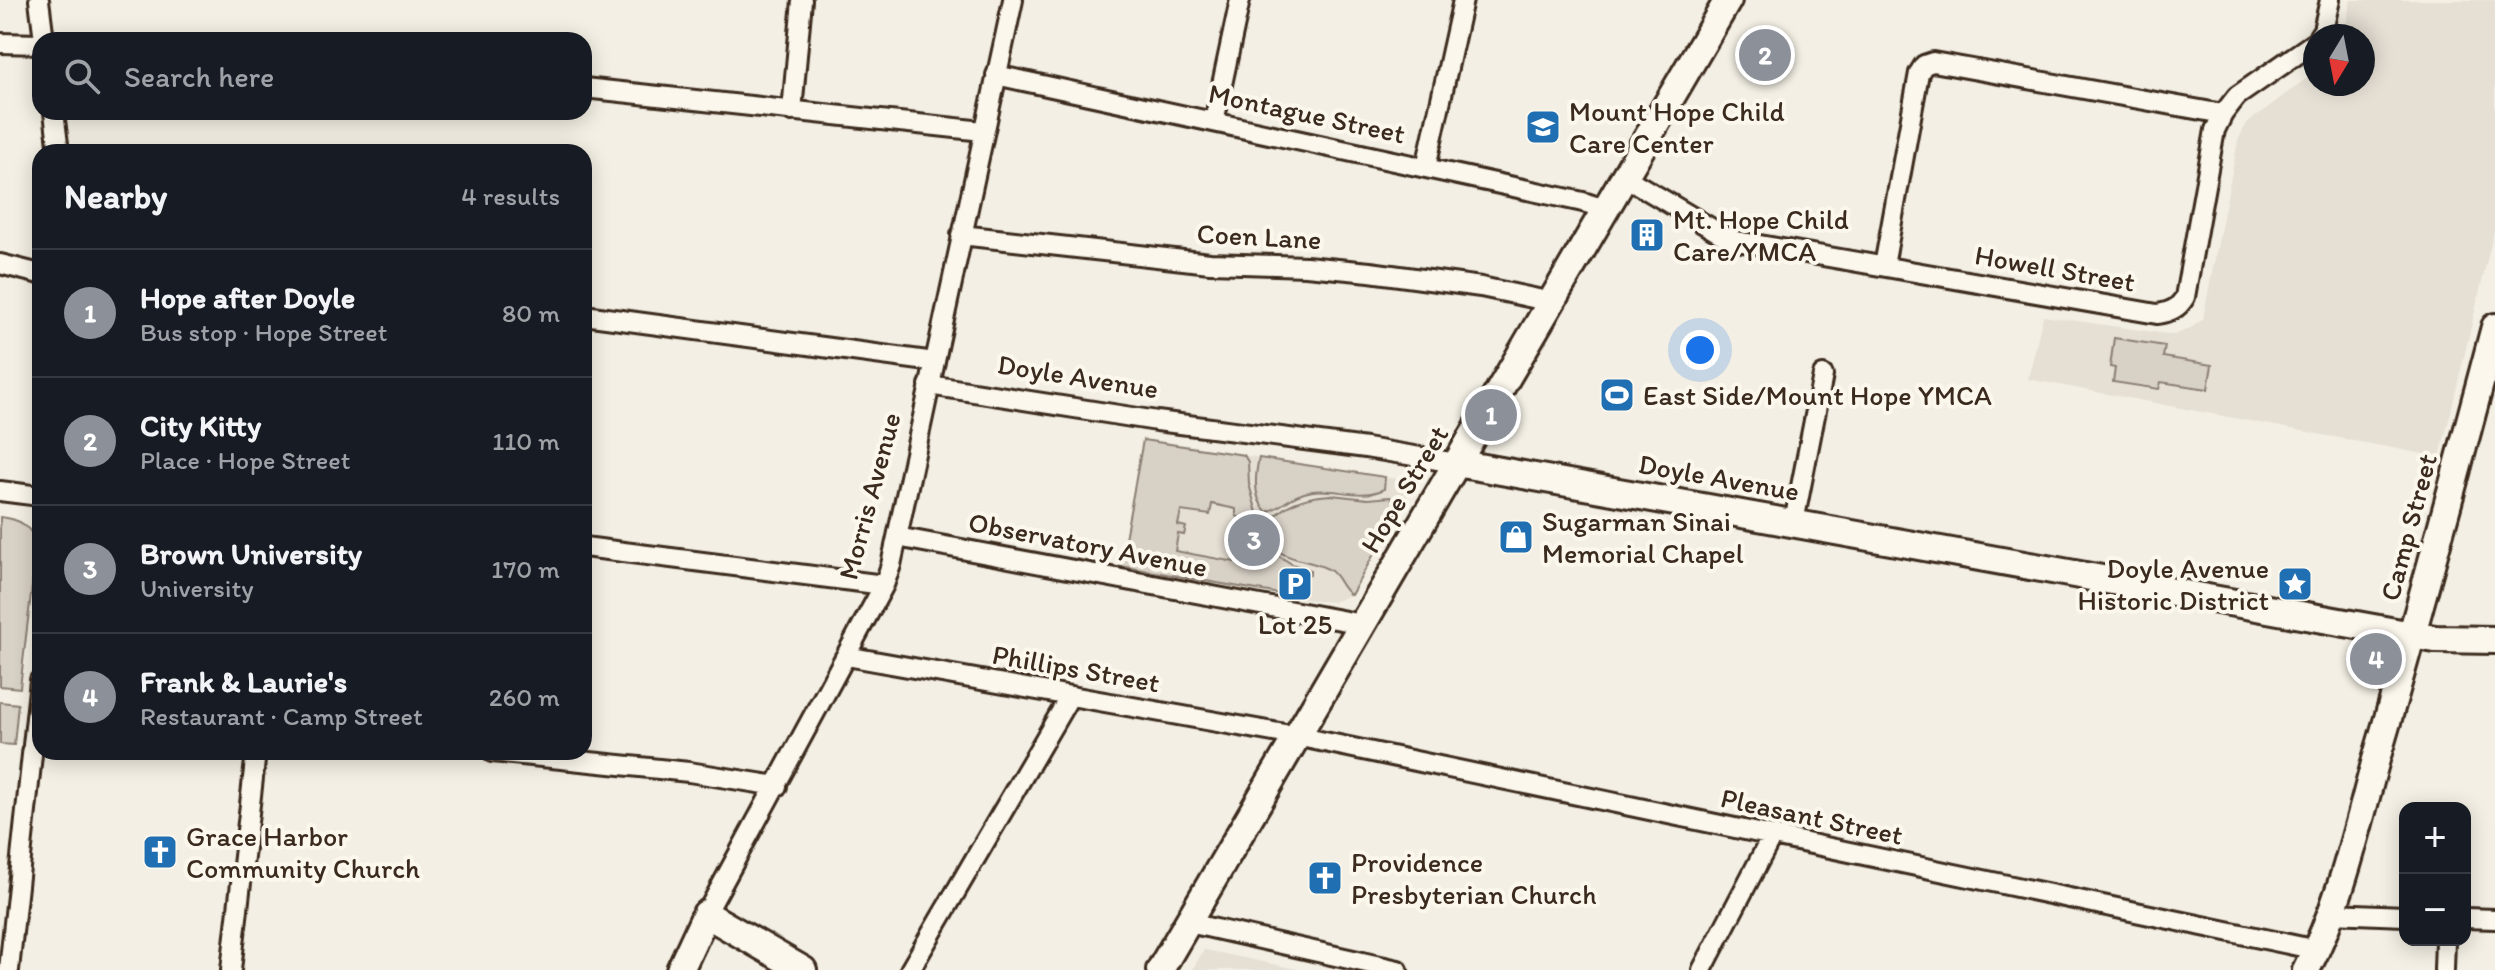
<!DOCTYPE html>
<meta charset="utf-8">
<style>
:root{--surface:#171b24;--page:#20242c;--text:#f1f3f6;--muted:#9ea1a6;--line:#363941;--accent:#8c9099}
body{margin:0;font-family:Itim,sans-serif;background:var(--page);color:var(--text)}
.controls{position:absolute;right:24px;bottom:24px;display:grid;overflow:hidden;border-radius:16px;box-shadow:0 4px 20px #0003}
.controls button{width:72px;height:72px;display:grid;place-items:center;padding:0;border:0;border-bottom:2px solid var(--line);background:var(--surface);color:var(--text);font:40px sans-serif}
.compass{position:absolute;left:2303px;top:24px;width:72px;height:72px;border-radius:50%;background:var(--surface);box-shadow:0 4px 20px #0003;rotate:190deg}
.you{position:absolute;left:1700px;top:350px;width:28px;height:28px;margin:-20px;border:6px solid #fff;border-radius:50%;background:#1a73e8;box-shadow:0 0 0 12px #1a73e833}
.badge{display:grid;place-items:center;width:52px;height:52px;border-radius:50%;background:var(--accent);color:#fff;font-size:26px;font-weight:700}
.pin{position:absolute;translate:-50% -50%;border:4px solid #fff;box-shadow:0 2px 8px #0006}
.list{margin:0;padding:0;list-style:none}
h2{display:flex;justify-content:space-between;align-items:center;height:104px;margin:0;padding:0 32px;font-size:34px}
h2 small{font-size:26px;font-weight:400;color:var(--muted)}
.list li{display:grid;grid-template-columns:52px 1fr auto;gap:24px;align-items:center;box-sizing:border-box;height:128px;padding:0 32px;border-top:2px solid var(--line)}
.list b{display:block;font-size:30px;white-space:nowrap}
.list p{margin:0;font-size:26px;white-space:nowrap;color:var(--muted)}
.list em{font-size:26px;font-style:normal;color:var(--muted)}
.icon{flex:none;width:44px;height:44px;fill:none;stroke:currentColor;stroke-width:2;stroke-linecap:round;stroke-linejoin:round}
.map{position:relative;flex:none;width:2495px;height:970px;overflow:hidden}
.search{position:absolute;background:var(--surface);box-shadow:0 4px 20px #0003;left:32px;top:32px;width:560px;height:88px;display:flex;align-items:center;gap:20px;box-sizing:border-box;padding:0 28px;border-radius:24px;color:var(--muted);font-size:30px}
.panel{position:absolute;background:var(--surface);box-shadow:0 4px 20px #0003;left:32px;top:144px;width:560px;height:616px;border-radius:24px}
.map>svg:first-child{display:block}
.built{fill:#e5dfd4}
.green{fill:#d8d1c6;stroke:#8a7e72;stroke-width:2}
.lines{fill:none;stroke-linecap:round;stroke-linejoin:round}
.street-casing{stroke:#3b2a1e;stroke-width:24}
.secondary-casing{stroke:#3b2a1e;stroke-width:32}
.street{stroke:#fbf7ec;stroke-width:18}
.secondary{stroke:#fbf7ec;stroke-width:26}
.labels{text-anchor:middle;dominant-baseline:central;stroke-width:8;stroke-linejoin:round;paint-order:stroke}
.poi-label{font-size:28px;fill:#3b2a1e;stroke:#fbf7ec;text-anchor:start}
.street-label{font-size:28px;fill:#3b2a1e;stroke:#fbf7ec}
</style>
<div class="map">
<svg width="2495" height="970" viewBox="0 0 2495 970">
<rect width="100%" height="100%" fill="#f3efe4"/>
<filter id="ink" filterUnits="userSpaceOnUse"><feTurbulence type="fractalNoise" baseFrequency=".0125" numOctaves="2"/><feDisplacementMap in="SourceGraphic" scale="16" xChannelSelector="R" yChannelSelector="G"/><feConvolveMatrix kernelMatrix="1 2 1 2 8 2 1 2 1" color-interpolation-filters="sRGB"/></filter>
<g filter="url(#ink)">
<path class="built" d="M2351 0H2495V227L2440 457 2028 379 2043 316 2174 335 2191 328 2203 319 2238 141 2246 124 2315 72V84H2363V36H2344Z
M1143 440 1411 481 1413 487 1351 595 1333 602 1317 601 1120 566Z
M1204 950H1205L1301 970H1192Z"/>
<path class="green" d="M2114 338 2165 346 2163 357 2212 365 2208 389 2161 382 2159 389 2113 382 2115 368 2110 367Z
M1143 440 1244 455 1248 462 1249 484 1261 527C1249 529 1246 518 1236 516V509L1212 504 1210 515 1181 511 1178 525 1186 527 1184 535 1178 534 1175 551 1235 562 1251 552 1266 548 1292 564 1310 570V575L1284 571 1280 594 1120 566Z
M1259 458 1385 477 1384 489C1363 500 1336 488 1313 491 1292 494 1284 506 1267 512 1253 499 1255 475 1259 458Z
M1331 495 1368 499 1390 497 1398 505 1397 513 1351 595C1341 589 1340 578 1331 571 1314 558 1273 563 1269 535 1268 526 1272 518 1278 513 1293 500 1312 496 1331 495Z
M0 517C20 519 29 525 37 543L20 688 0 686Z
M0 702 18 704 14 745 0 744Z"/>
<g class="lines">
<defs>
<path id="street" d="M39 0 44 40
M2319 36 2323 30 2330 0
M0 43 40 44
M996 75 1583 202 1605 209
M584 88 983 131
M792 111 802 0
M54 112 59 152
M1214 122 1240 0
M1426 167 1463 0
M1625 177 1731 240 2157 314C2170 312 2178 309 2185 297L2215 130 2223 114 2237 96 2315 42
M961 235 1210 263 1306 266 1370 272 1481 287 1552 302
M0 264 40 274
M1884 266 1919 73 1924 65 1933 62 2223 114
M584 315 935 362
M929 385 1157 421 1366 448 1456 463
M0 491 40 496
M1794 522 1823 375
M897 537 1362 624
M584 547 884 585
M846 656 1296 736 2317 950
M492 752 689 772 777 786
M2331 913 2405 916
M706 914 884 585 891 565 1013 0
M2465 918 2495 919
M1189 923 1398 970
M9 970 40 680
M231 970 256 752
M910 970 1070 696
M1702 970 1772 836
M2444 970 2445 940"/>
<path id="secondary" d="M1456 463C1775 519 2094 579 2412 635L2435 639 2495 640
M680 970 706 914 803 970
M1160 970 1728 0
M2306 970C2341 904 2357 828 2377 756 2419 614 2457 470 2495 327"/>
</defs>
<use href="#street" class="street-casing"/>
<use href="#secondary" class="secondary-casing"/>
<use href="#street" class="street"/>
<use href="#secondary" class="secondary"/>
</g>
</g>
<defs>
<symbol id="school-square" viewBox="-11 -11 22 22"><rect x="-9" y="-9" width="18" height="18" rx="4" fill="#1f6fb2" stroke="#fbf7ec"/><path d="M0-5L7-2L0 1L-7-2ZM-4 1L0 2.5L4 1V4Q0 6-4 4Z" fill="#fff"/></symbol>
<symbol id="building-square" viewBox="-11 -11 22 22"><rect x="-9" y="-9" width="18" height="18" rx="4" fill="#1f6fb2" stroke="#fbf7ec"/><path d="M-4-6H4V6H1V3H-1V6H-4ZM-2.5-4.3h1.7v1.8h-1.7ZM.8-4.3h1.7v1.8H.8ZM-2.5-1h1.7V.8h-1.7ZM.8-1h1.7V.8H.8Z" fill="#fff"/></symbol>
<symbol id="stadium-square" viewBox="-11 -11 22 22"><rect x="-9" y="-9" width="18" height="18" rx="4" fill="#1f6fb2" stroke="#fbf7ec"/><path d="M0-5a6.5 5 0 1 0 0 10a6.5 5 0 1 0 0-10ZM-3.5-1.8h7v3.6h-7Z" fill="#fff"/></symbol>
<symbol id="shop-square" viewBox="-11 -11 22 22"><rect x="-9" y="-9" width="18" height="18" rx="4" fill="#1f6fb2" stroke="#fbf7ec"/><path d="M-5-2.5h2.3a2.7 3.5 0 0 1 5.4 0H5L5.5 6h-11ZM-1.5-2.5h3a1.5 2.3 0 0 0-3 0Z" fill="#fff"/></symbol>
<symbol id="parking-square" viewBox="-11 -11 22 22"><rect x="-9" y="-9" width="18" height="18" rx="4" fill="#1f6fb2" stroke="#fbf7ec"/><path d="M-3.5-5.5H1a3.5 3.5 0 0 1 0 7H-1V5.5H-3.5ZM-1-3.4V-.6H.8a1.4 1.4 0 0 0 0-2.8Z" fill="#fff"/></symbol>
<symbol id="sight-square" viewBox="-11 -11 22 22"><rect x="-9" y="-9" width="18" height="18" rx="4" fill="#1f6fb2" stroke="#fbf7ec"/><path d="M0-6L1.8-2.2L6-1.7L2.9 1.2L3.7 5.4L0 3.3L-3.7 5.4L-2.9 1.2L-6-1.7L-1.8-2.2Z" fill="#fff"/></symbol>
<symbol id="church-square" viewBox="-11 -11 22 22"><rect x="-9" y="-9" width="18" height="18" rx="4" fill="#1f6fb2" stroke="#fbf7ec"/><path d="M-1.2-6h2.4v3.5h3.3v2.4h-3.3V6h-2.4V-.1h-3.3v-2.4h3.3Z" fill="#fff"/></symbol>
</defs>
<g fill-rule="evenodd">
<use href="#school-square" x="1523" y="107" width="40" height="40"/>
<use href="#building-square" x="1627" y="215" width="40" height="40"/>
<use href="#stadium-square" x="1597" y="375" width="40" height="40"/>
<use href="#shop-square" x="1496" y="517" width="40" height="40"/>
<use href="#parking-square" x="1275" y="564" width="40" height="40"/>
<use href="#sight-square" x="2275" y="564" width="40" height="40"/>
<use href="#church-square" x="140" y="832" width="40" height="40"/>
<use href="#church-square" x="1305" y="858" width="40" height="40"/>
</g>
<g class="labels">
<g class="poi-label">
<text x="1569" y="111">Mount Hope Child<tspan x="1569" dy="32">Care Center</tspan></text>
<text x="1673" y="219">Mt. Hope Child<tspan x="1673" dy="32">Care/YMCA</tspan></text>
<text x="1643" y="395">East Side/Mount Hope YMCA</text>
<text x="1542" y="521">Sugarman Sinai<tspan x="1542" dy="32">Memorial Chapel</tspan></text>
<text x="2269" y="568" text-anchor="end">Doyle Avenue<tspan x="2269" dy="32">Historic District</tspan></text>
<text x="1295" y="624" text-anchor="middle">Lot 25</text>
<text x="186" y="836">Grace Harbor<tspan x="186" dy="32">Community Church</tspan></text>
<text x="1351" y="862">Providence<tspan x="1351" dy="32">Presbyterian Church</tspan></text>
</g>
<g class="street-label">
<text transform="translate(1307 113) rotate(12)">Montague Street</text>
<text transform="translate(1259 236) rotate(3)">Coen Lane</text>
<text transform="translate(2055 268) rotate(10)">Howell Street</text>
<text transform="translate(1078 376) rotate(9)">Doyle Avenue</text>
<text transform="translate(1719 477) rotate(10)">Doyle Avenue</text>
<text transform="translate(1404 489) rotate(-59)">Hope Street</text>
<text transform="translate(869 496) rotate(-75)">Morris Avenue</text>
<text transform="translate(2408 527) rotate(-75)">Camp Street</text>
<text transform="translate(1088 544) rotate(11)">Observatory Avenue</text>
<text transform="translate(1076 668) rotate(10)">Phillips Street</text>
<text transform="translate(1812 816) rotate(12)">Pleasant Street</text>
</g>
</g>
</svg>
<div class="controls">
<button>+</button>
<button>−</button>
</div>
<svg class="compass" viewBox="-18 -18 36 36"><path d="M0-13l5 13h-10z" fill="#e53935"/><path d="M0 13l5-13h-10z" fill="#9ea1a6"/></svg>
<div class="you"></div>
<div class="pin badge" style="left:1491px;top:415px">1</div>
<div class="pin badge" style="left:1765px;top:55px">2</div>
<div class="pin badge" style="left:1254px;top:540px">3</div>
<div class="pin badge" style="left:2376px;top:659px">4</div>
<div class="search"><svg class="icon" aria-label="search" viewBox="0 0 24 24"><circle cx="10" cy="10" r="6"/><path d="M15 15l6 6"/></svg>Search here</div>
<section class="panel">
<h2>Nearby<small>4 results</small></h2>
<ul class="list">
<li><span class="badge">1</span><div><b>Hope after Doyle</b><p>Bus stop · Hope Street</p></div><em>80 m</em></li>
<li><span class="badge">2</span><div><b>City Kitty</b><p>Place · Hope Street</p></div><em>110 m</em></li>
<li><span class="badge">3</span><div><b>Brown University</b><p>University</p></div><em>170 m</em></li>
<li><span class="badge">4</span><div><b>Frank &amp; Laurie's</b><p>Restaurant · Camp Street</p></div><em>260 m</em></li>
</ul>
</section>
</div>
